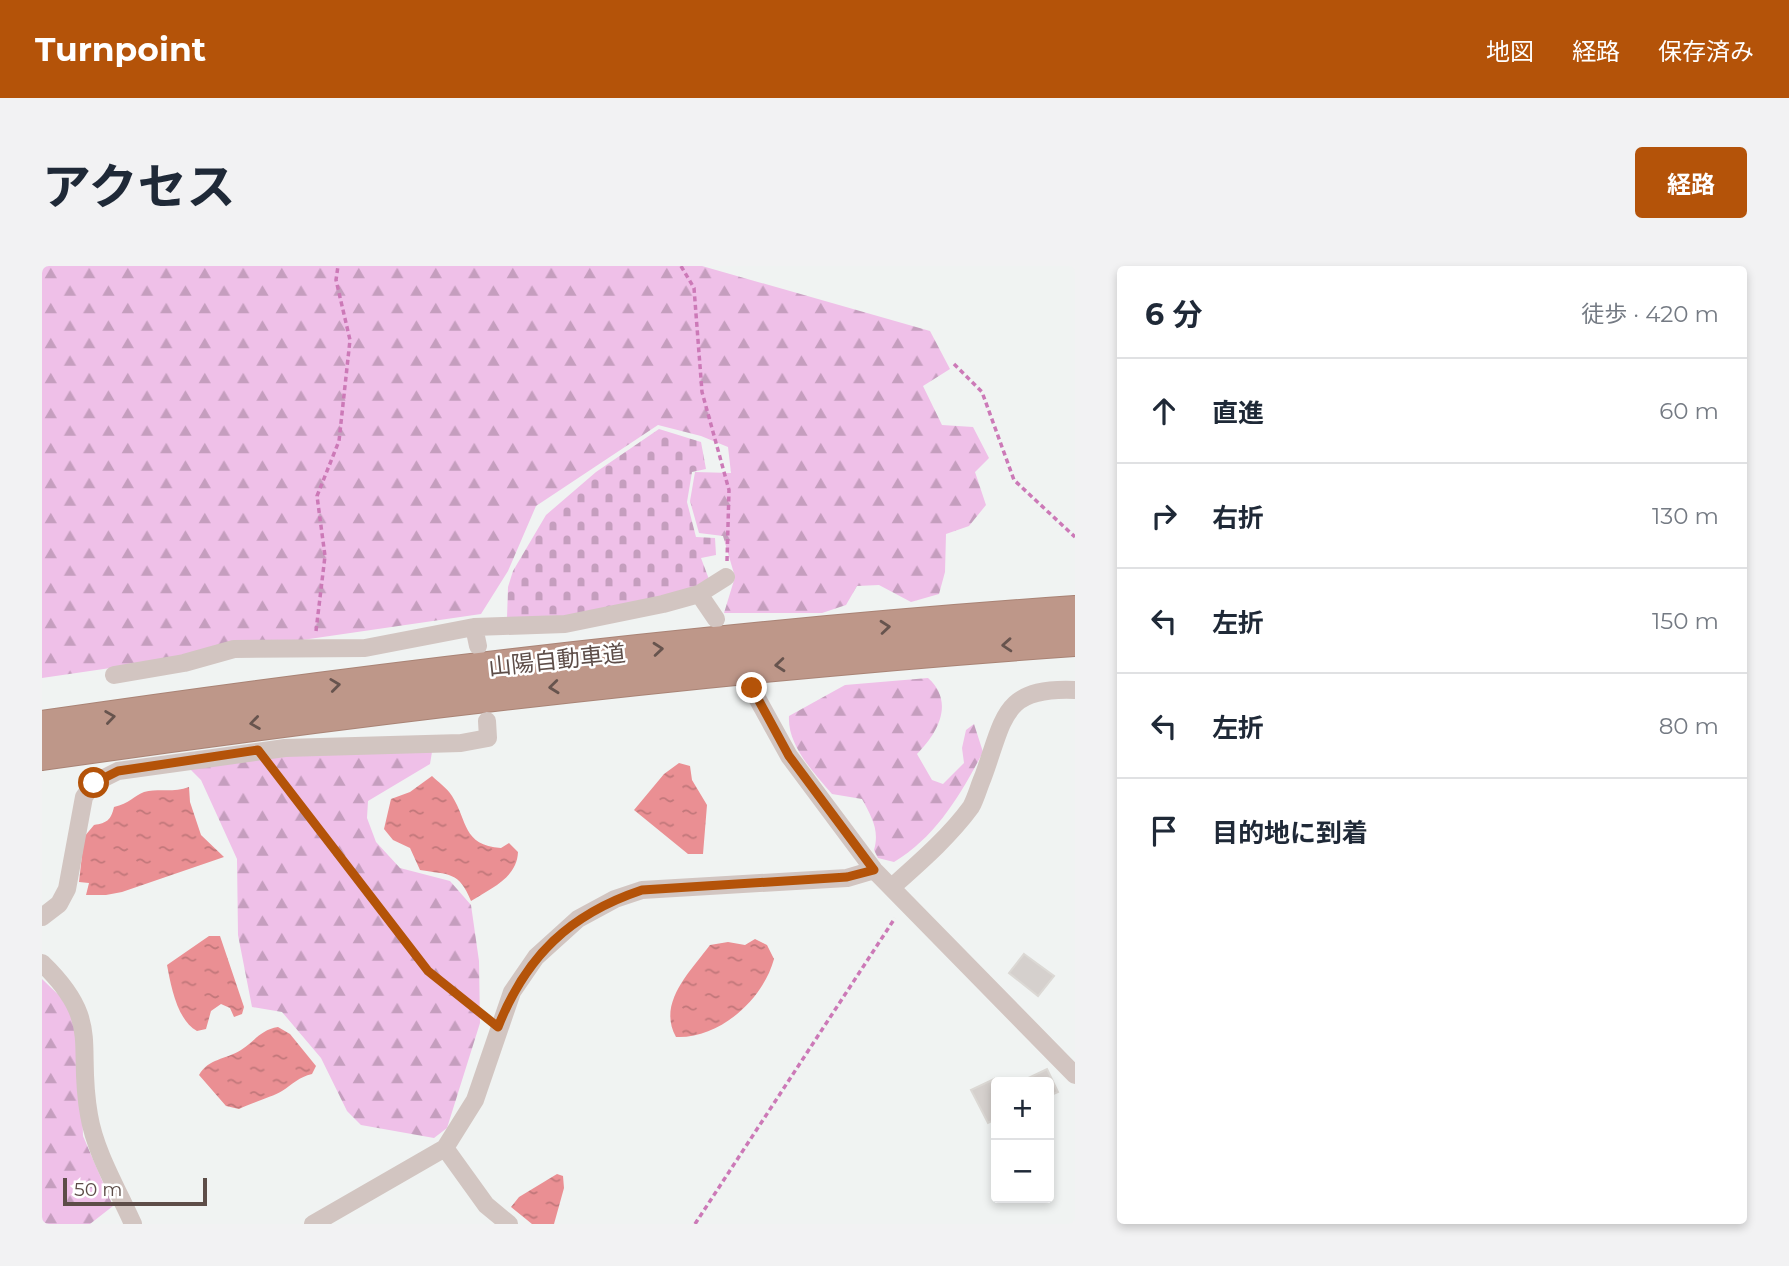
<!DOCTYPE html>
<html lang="ja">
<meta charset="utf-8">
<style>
:root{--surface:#fff;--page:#f2f2f3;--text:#1f2937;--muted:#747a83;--line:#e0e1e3;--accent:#b45309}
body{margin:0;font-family:Montserrat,"Noto Sans JP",sans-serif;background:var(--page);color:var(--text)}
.controls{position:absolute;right:21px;bottom:21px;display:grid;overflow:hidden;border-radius:7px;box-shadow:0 4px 10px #0003}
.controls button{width:63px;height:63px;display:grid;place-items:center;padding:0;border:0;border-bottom:2px solid var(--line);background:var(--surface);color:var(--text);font:35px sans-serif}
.scale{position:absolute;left:21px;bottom:18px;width:144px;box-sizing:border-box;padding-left:7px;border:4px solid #5d4d48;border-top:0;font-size:19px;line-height:24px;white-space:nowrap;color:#5d4d48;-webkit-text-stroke:5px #fff;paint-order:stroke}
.stop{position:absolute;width:21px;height:21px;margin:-16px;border:5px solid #b45309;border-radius:50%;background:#fff}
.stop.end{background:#b45309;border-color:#fff;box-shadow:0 2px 7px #0008}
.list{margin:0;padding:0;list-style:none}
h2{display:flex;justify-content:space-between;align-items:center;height:91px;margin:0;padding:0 28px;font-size:30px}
h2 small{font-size:23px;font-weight:400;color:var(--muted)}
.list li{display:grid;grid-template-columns:46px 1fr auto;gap:21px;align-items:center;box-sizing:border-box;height:105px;padding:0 28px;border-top:2px solid var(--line)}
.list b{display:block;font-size:26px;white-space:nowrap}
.list em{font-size:23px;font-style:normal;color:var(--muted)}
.icon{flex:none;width:38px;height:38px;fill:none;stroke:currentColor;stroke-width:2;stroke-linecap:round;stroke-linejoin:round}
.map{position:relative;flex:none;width:1033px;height:958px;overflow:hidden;border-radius:7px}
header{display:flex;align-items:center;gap:42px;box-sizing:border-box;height:98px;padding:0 35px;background:var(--accent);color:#fff}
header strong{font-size:33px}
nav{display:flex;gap:38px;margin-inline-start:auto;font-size:24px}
.intro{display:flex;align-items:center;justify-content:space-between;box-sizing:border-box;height:168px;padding:0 42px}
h1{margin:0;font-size:49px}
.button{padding:18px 32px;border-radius:7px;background:var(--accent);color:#fff;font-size:24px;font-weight:700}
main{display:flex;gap:42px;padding:0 42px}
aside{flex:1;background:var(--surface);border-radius:7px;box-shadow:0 4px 10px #0003}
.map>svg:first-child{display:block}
.forest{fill:url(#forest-firs)}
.cemetery{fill:url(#cemetery-stones)}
.water{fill:url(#water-ripples)}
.building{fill:#d5d0cd;stroke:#dbd8d4;stroke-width:2}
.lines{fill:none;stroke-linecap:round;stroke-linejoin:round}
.highway-casing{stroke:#a98375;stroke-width:34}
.path{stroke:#cc79b7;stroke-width:3.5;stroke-dasharray:5 3.5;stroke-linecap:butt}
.street{stroke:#d2c5c1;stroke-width:18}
.highway{stroke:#be9789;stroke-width:32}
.oneway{stroke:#67544e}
.route{stroke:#b45309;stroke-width:9}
.labels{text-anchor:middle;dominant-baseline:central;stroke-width:5;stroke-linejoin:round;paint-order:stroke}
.street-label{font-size:23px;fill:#5d4d48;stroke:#fff}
</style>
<header>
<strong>Turnpoint</strong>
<nav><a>地図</a><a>経路</a><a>保存済み</a></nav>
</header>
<div class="intro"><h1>アクセス</h1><a class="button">経路</a></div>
<main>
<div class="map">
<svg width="1033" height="958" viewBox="0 0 1033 958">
<defs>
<pattern id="forest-firs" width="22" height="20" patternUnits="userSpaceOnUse" patternTransform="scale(1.75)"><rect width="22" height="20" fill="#efc0e8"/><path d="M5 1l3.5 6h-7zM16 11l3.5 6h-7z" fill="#c59ebe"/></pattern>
<pattern id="cemetery-stones" width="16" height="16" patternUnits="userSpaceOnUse" patternTransform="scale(1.75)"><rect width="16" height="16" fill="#efc0e8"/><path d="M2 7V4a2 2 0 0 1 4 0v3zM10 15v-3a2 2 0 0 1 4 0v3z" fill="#c59ebe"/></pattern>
<pattern id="water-ripples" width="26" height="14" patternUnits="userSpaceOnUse" patternTransform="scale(1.75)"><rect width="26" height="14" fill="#ea8f93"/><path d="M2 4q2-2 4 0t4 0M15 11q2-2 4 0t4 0" fill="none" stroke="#c1777a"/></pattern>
</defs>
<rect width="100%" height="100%" fill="#f0f3f2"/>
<path class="forest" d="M0 0H660L888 65 908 103 881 120 900 159 931 161 947 192 933 206 944 239 927 260 904 268 903 306 897 328 869 336 837 319 815 320 804 339 780 347H682L693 311 681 270 657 267 648 235 653 206 689 207 686 181 659 170 616 159 494 240 466 305 439 348 0 412Z
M886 412C913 436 896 467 875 488L890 514 901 518 922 497 920 482 924 464 932 458 941 486C919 528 894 571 852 596L836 592 832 584C838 564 829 550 820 533L790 528C772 507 745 479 747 450L803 419Z
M390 486 388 498 326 535 325 552 334 576 358 602 408 615 429 639 437 695 438 757 405 862 392 872 319 859 305 845 279 792 240 746 210 741 196 669 195 593 159 514 144 499 208 487Z
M0 713 28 740 38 763 41 870 71 940 48 958H0Z"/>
<path class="cemetery" d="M617 163 659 176 664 203 650 206 645 236 654 271 673 272 674 289 659 292 668 316 633 331 521 354 465 352 466 321 471 305 504 249 554 206Z"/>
<path class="water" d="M637 497 648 500 650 514 665 539 661 588H646L592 544 622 508Z
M390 510C396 516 405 522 410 530 426 555 420 579 459 582L467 577 476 586C475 612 449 622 429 635 417 605 407 609 378 604L368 582 351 574 342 563 349 533 368 526Z
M147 521 148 536 159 569 182 591 80 626 64 629H44L47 617 37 616 42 571 52 559C65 557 69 554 72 541 87 538 93 529 102 526 117 522 132 527 147 521Z
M167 670H178L202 741 200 748 192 751 188 742 179 738 169 745 164 763 155 765C135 754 129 720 125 699Z
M713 673 725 679 732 693C721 734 677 773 634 771 615 737 648 706 668 679L686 676 703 679Z
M236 761 248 768 274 800 270 808C257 811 251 818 240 825 230 831 209 837 197 843L184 840 157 809C167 792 183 794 199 784 213 775 218 764 236 761Z
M515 908 521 910 522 922 512 958H490L469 941 477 931Z"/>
<path class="building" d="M982 688 1012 710 996 730 967 707Z
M1005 803 1016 826 1007 830V816H978Z
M952 813 954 853 946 857 929 824Z"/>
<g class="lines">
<defs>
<path id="highway" d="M0 461C343 411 687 370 1033 346
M0 488C343 439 687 398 1033 374"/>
</defs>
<use href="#highway" class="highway-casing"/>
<path class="path" d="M639 0 652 22 660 126 687 224 685 295
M912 98 940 126 972 214 1033 271
M274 365 283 290 275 230 297 175 308 74 294 14 296 0
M228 500 386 705 443 751
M653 958 853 652"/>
<path class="street" d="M657 328 674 353
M432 361 436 380
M72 409 142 397 192 383 323 382 432 361 523 358 621 338 657 328 684 311
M710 423 747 490 832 604 1033 809
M850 621C878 596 907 571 929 541 934 532 937 520 941 511 963 451 960 421 1033 424
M0 651 17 638 25 623 42 531 52 517 76 505 243 482 419 477 446 472 445 455
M0 697C61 756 34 778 47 849 53 886 76 924 91 958
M403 882 444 939 467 958
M271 958 403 882 433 834 470 726 494 691 536 653 573 633 600 624 805 612 832 604"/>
<use href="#highway" class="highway"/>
</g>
<defs><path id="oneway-chevron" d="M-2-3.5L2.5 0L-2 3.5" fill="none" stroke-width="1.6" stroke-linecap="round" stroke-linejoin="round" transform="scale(1.75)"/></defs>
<g class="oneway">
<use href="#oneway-chevron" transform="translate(843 361) rotate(-5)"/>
<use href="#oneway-chevron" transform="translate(965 379) rotate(176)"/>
<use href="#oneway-chevron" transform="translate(616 383) rotate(-5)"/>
<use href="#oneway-chevron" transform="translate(738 399) rotate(175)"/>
<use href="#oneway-chevron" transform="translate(293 419) rotate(-7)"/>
<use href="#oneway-chevron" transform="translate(512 421) rotate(174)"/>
<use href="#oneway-chevron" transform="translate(68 451) rotate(-8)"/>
<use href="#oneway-chevron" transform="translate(213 457) rotate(172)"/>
</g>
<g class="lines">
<path class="route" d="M52 517 76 505 216 484 386 705 456 761C484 690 528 648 600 624L805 611 832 604 747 490 710 422"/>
</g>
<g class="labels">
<g class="street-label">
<text transform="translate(515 394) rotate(-6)">山陽自動車道</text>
</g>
</g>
</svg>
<div class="controls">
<button>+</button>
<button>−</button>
</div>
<div class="scale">50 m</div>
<div class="stop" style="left:52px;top:517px"></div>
<div class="stop end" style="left:710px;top:422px"></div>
</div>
<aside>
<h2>6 分<small>徒歩 · 420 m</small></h2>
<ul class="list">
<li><svg class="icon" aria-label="ahead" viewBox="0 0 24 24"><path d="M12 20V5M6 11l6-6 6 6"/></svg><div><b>直進</b></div><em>60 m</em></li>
<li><svg class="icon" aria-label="right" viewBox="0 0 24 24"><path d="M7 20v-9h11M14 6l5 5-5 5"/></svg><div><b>右折</b></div><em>130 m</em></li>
<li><svg class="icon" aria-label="left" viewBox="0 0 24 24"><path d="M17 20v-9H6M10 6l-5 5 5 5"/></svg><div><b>左折</b></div><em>150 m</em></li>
<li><svg class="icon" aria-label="left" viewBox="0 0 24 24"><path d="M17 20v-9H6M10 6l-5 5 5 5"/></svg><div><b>左折</b></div><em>80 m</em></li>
<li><svg class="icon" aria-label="arrive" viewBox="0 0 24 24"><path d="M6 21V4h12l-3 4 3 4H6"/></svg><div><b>目的地に到着</b></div></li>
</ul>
</aside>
</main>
